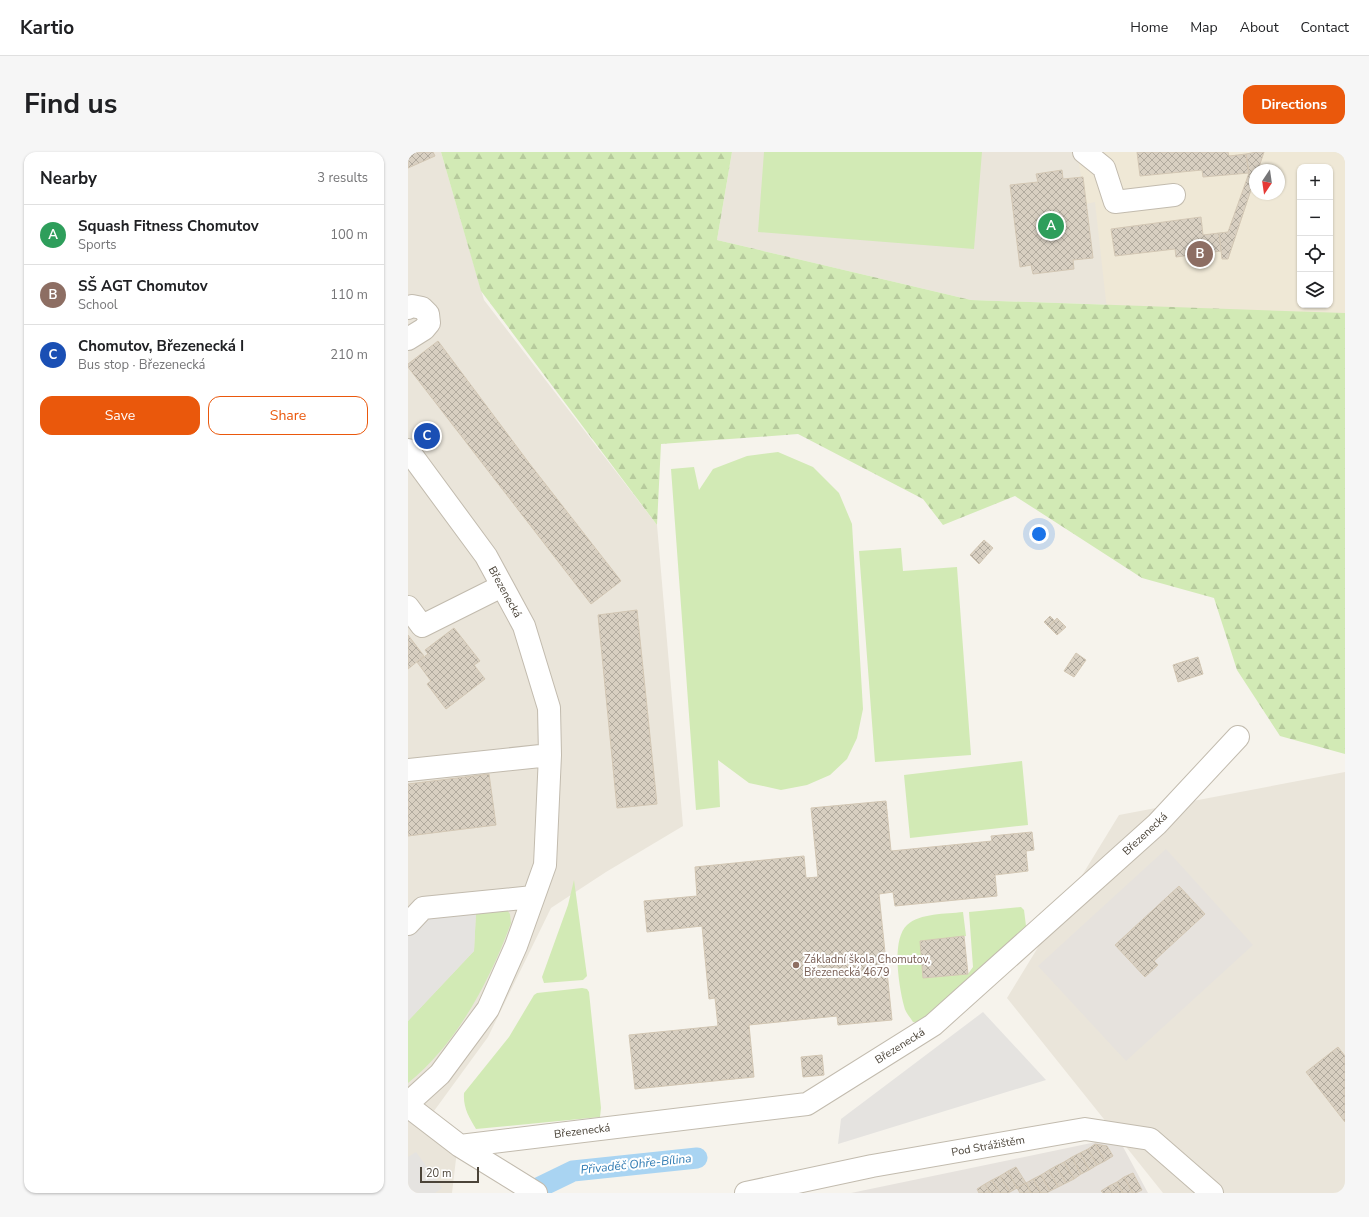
<!DOCTYPE html>
<meta charset="utf-8">
<style>
:root{--surface:#fff;--page:#f6f6f6;--text:#202124;--muted:#757577;--line:#e0e0e0;--accent:#ea580c}
body{margin:0;font-family:"Nunito Sans",sans-serif;background:var(--page);color:var(--text)}
.controls{position:absolute;right:12px;top:12px;display:grid;overflow:hidden;border-radius:8px;box-shadow:0 1px 3px #0004}
.controls button{width:36px;height:36px;display:grid;place-items:center;padding:0;border:0;border-bottom:1px solid var(--line);background:var(--surface);color:var(--text);font:20px sans-serif}
.compass{position:absolute;left:841px;top:12px;width:36px;height:36px;border-radius:50%;background:var(--surface);box-shadow:0 1px 3px #0004;rotate:193deg}
.scale{position:absolute;left:12px;bottom:10px;width:59px;box-sizing:border-box;padding-left:4px;border:2px solid #4b4439;border-top:0;font-size:11px;line-height:14px;white-space:nowrap;color:#4b4439;-webkit-text-stroke:3px #fff;paint-order:stroke}
.you{position:absolute;left:631px;top:382px;width:14px;height:14px;margin:-10px;border:3px solid #fff;border-radius:50%;background:#1a73e8;box-shadow:0 0 0 6px #1a73e833}
.badge{display:grid;place-items:center;width:26px;height:26px;border-radius:50%;background:var(--accent);color:#fff;font-size:13px;font-weight:700}
.pin{position:absolute;translate:-50% -50%;border:2px solid #fff;box-shadow:0 1px 4px #0006}
.list{margin:0;padding:0;list-style:none}
h2{display:flex;justify-content:space-between;align-items:center;height:52px;margin:0;padding:0 16px;font-size:17px}
h2 small{font-size:13px;font-weight:400;color:var(--muted)}
.list li{display:grid;grid-template-columns:26px 1fr auto;gap:12px;align-items:center;box-sizing:border-box;height:60px;padding:0 16px;border-top:1px solid var(--line)}
.list b{display:block;font-size:15px;white-space:nowrap}
.list p{margin:0;font-size:13px;white-space:nowrap;color:var(--muted)}
.list em{font-size:13px;font-style:normal;color:var(--muted)}
.actions{display:flex;gap:8px;padding:12px 16px}
.actions a{flex:1;padding:9px 0;border:1px solid var(--accent);border-radius:12px;text-align:center;font-size:14px;color:var(--accent)}
.actions .main{background:var(--accent);color:#fff}
.icon{flex:none;width:22px;height:22px;fill:none;stroke:currentColor;stroke-width:2;stroke-linecap:round;stroke-linejoin:round}
.map{position:relative;flex:none;width:937px;height:1041px;overflow:hidden;border-radius:12px}
header{display:flex;align-items:center;gap:24px;box-sizing:border-box;height:56px;padding:0 20px;background:var(--surface);border-bottom:1px solid var(--line)}
header strong{font-size:19px}
nav{display:flex;gap:22px;margin-inline-start:auto;font-size:14px}
.intro{display:flex;align-items:center;justify-content:space-between;box-sizing:border-box;height:96px;padding:0 24px}
h1{margin:0;font-size:28px}
.button{padding:10px 18px;border-radius:12px;background:var(--accent);color:#fff;font-size:14px;font-weight:700}
main{display:flex;gap:24px;padding:0 24px}
aside{flex:1;background:var(--surface);border-radius:12px;box-shadow:0 1px 3px #0004}
.map>svg:first-child{display:block}
.residential{fill:#eae5da;fill-rule:evenodd}
.industrial{fill:#e6e2dd}
.education{fill:#efe8d6;fill-rule:evenodd}
.green{fill:#d2eab5}
.forest{fill:url(#forest-firs)}
.parking{fill:#e5e3e0}
.lines{fill:none;stroke-linecap:round;stroke-linejoin:round}
.canal{stroke:#a9d4f2;stroke-width:21}
.building{fill:url(#building-cross-hatch);stroke:#d3c7b4}
.minor-casing{stroke:#c2bbae;stroke-width:24}
.minor{stroke:#fff;stroke-width:22}
.education-dot{fill:#8d6e63;stroke:#fff;stroke-width:1.5}
.labels{text-anchor:middle;dominant-baseline:central;stroke-width:4;stroke-linejoin:round;paint-order:stroke}
.street-label{font-size:11px;fill:#4b4439;stroke:#fff}
.education-label{font-size:11px;fill:#785e54;stroke:#fff;text-anchor:start}
.water-label{font-size:12px;font-style:italic;fill:#2e7ab2;stroke:#fff}
</style>
<header>
<strong>Kartio</strong>
<nav><a>Home</a><a>Map</a><a>About</a><a>Contact</a></nav>
</header>
<div class="intro"><h1>Find us</h1><a class="button">Directions</a></div>
<main>
<aside>
<h2>Nearby<small>3 results</small></h2>
<ul class="list">
<li><span class="badge" style="background:#2e9e5b">A</span><div><b>Squash Fitness Chomutov</b><p>Sports</p></div><em>100 m</em></li>
<li><span class="badge" style="background:#8d6e63">B</span><div><b>SŠ AGT Chomutov</b><p>School</p></div><em>110 m</em></li>
<li><span class="badge" style="background:#1a4fb4">C</span><div><b>Chomutov, Březenecká I</b><p>Bus stop · Březenecká</p></div><em>210 m</em></li>
</ul>
<div class="actions"><a class="main">Save</a><a>Share</a></div>
</aside>
<div class="map">
<svg width="937" height="1041" viewBox="0 0 937 1041">
<defs>
<pattern id="forest-firs" width="22" height="20" patternUnits="userSpaceOnUse"><rect width="22" height="20" fill="#d2eab5"/><path d="M5 1l3.5 6h-7zM16 11l3.5 6h-7z" fill="#b6ca9c"/></pattern>
<pattern id="building-cross-hatch" width="8" height="8" patternUnits="userSpaceOnUse"><rect width="8" height="8" fill="#d8cfc1"/><path d="M0 0l8 8M0 8l8-8" fill="none" stroke="#b1aa9e"/></pattern>
</defs>
<rect width="100%" height="100%" fill="#f6f3ec"/>
<path class="residential" d="M0 0H33L76 148 249 373 275 674 198 720 143 756 80 885 26 959 50 990 44 1041H0Z
M324 0H937V161L563 148 309 88ZM892 15H922V153H892ZM847 18H871V42H847Z
M937 620V1041H755L599 846 711 663Z"/>
<path class="industrial" d="M758 697 845 793 718 909 630 814Z
M688 990 714 993 740 1041H443Z"/>
<path class="education" d="M669 0H937V250L701 176 687 50 678 52 675 25H673ZM892 15H922V153H892ZM847 18H871V42H847Z"/>
<path class="green" d="M356 0H574L566 97 350 80Z
M370 300 405 315 431 341 444 372 455 557 449 586 439 607 422 623 399 633 373 638 341 631 310 608 312 655 288 658 263 317 286 315 291 338 305 317 339 304Z
M493 396 495 419 549 415 563 603 467 610 451 399Z
M614 609 620 673 502 686 496 623Z
M166 728 179 824 175 828 136 831 134 825 160 753Z
M95 753 102 762 103 771C82 828 49 892 0 931V869L66 799 68 760Z
M613 755 616 758 618 774 512 871 505 870C502 865 497 860 496 854 491 835 483 788 499 773 512 761 538 762 555 760L558 784 512 789 516 826 560 822 565 815 561 760Z
M174 836 179 837 181 840 193 956 192 965 68 977C61 965 55 956 56 941L101 885 126 843 129 841Z"/>
<path class="forest" d="M33 0H324L309 88 563 148 937 161V602L872 584 829 518 806 446 734 426 607 344 535 373 515 347 390 282 253 292 249 373 73 139Z"/>
<path class="parking" d="M68 760 66 799 0 869V765Z
M575 860 638 928 430 992 433 967Z
M8 1000 34 1036 27 1041H0V1005Z"/>
<g class="lines">
<path class="canal" d="M124 1041 130 1036 165 1019 289 1006"/>
</g>
<path class="building" d="M0 0H25L27 4 0 16Z
M729 0H820L821 4 838 2 841 21 795 25 794 18 732 24Z
M848 0H856L850 18H847V26L820 107H814L811 81 820 80 841 21 838 2Z
M654 18 655 27 675 25 685 106 665 108 666 117 625 122 623 113 612 115 602 33 630 30 628 22Z
M793 65 795 83 811 81 813 99 768 105 767 97 707 104 703 77Z
M30 189 121 311 213 429 183 452 0 215V212Z
M576 388 585 396 571 412 562 403Z
M229 458 249 652 209 656 190 463Z
M642 464 647 469 641 475 636 470Z
M649 466 658 475 649 483 641 475Z
M46 476 72 509 66 513 77 527 38 557 19 532 23 529 9 510 20 502 17 498Z
M0 483 16 504 0 517Z
M668 501 678 508 666 525 656 519Z
M790 505 795 522 770 530 765 513Z
M81 622 88 673 0 684V632Z
M478 649 483 699 584 689 583 684 624 680 626 698 618 699 620 719 587 723 589 744 487 754 485 740 471 742 484 868 430 873 429 864 341 873 346 925 227 937 221 883 310 874 307 846 301 847 294 774 239 780 236 749 289 744 287 715 396 704 398 726 410 725 403 656Z
M771 734 797 762 746 809 750 813 737 825 707 793Z
M556 784 560 822 515 826 512 789Z
M930 895 937 904V970L898 920Z
M414 903 416 923 395 925 393 905Z
M687 992 697 1009 689 1013 680 997Z
M687 992 699 994 705 1004 697 1009Z
M680 997 689 1013 681 1018 672 1001Z
M672 1001 681 1018 673 1022 664 1005Z
M664 1005 673 1022 666 1027 656 1010Z
M656 1010 666 1027 658 1031 648 1014Z
M648 1014 658 1031 650 1035 641 1018Z
M608 1015 618 1031 609 1036 600 1019Z
M641 1018 650 1035 642 1039 633 1023Z
M600 1019 609 1036 602 1040 592 1024Z
M725 1021 734 1038 728 1041H725L716 1025Z
M633 1023 642 1039 639 1041H633L625 1027Z
M592 1024 602 1040 600 1041H592L584 1028Z
M716 1025 725 1041H715L709 1030Z
M625 1027 633 1041H623L618 1031Z
M584 1028 592 1041H582L577 1032Z
M709 1030 715 1041H705L701 1034Z
M618 1031 623 1041H612L609 1036Z
M577 1032 582 1041H571L569 1037Z
M701 1034 705 1041H695L693 1039Z"/>
<g class="lines">
<defs>
<path id="minor" d="M676 0 696 16 707 50 766 43
M0 156 4 154 14 156 20 162 21 171 16 177 0 187
M0 298 78 404 116 474 141 556 142 603 137 713 108 794 80 857 32 922 0 951
M0 455 14 474 94 434
M0 618 142 603
M0 772 15 756 125 745
M0 954 52 994 128 1041
M52 994 399 952 525 873 749 672 830 585
M338 1041 464 1014 677 977 742 987 804 1041"/>
</defs>
<use href="#minor" class="minor-casing"/>
<use href="#minor" class="minor"/>
</g>
<circle class="education-dot" cx="388" cy="813" r="4"/>
<g class="labels">
<g class="street-label">
<text transform="translate(97 440) rotate(61)">Březenecká</text>
<text transform="translate(737 682) rotate(-43)">Březenecká</text>
<text transform="translate(492 894) rotate(-32)">Březenecká</text>
<text transform="translate(174 979) rotate(-7)">Březenecká</text>
<text transform="translate(580 994) rotate(-10)">Pod Strážištěm</text>
</g>
<g class="education-label">
<text x="396" y="807">Základní škola Chomutov,<tspan x="396" dy="13">Březenecká 4679</tspan></text>
</g>
<g class="water-label">
<text transform="translate(228 1012) rotate(-6)">Přivaděč Ohře-Bílina</text>
</g>
</g>
</svg>
<div class="controls">
<button>+</button>
<button>−</button>
<button><svg class="icon" aria-label="locate" viewBox="0 0 24 24"><circle cx="12" cy="12" r="6"/><path d="M12 2v4M12 18v4M2 12h4M18 12h4"/></svg></button>
<button><svg class="icon" aria-label="layers" viewBox="0 0 24 24"><path d="M12 4l9 5-9 5-9-5zM3 14l9 5 9-5"/></svg></button>
</div>
<svg class="compass" viewBox="-18 -18 36 36"><path d="M0-13l5 13h-10z" fill="#e53935"/><path d="M0 13l5-13h-10z" fill="#757577"/></svg>
<div class="scale">20 m</div>
<div class="you"></div>
<div class="pin badge" style="left:643px;top:74px;background:#2e9e5b">A</div>
<div class="pin badge" style="left:792px;top:102px;background:#8d6e63">B</div>
<div class="pin badge" style="left:19px;top:284px;background:#1a4fb4">C</div>
</div>
</main>
